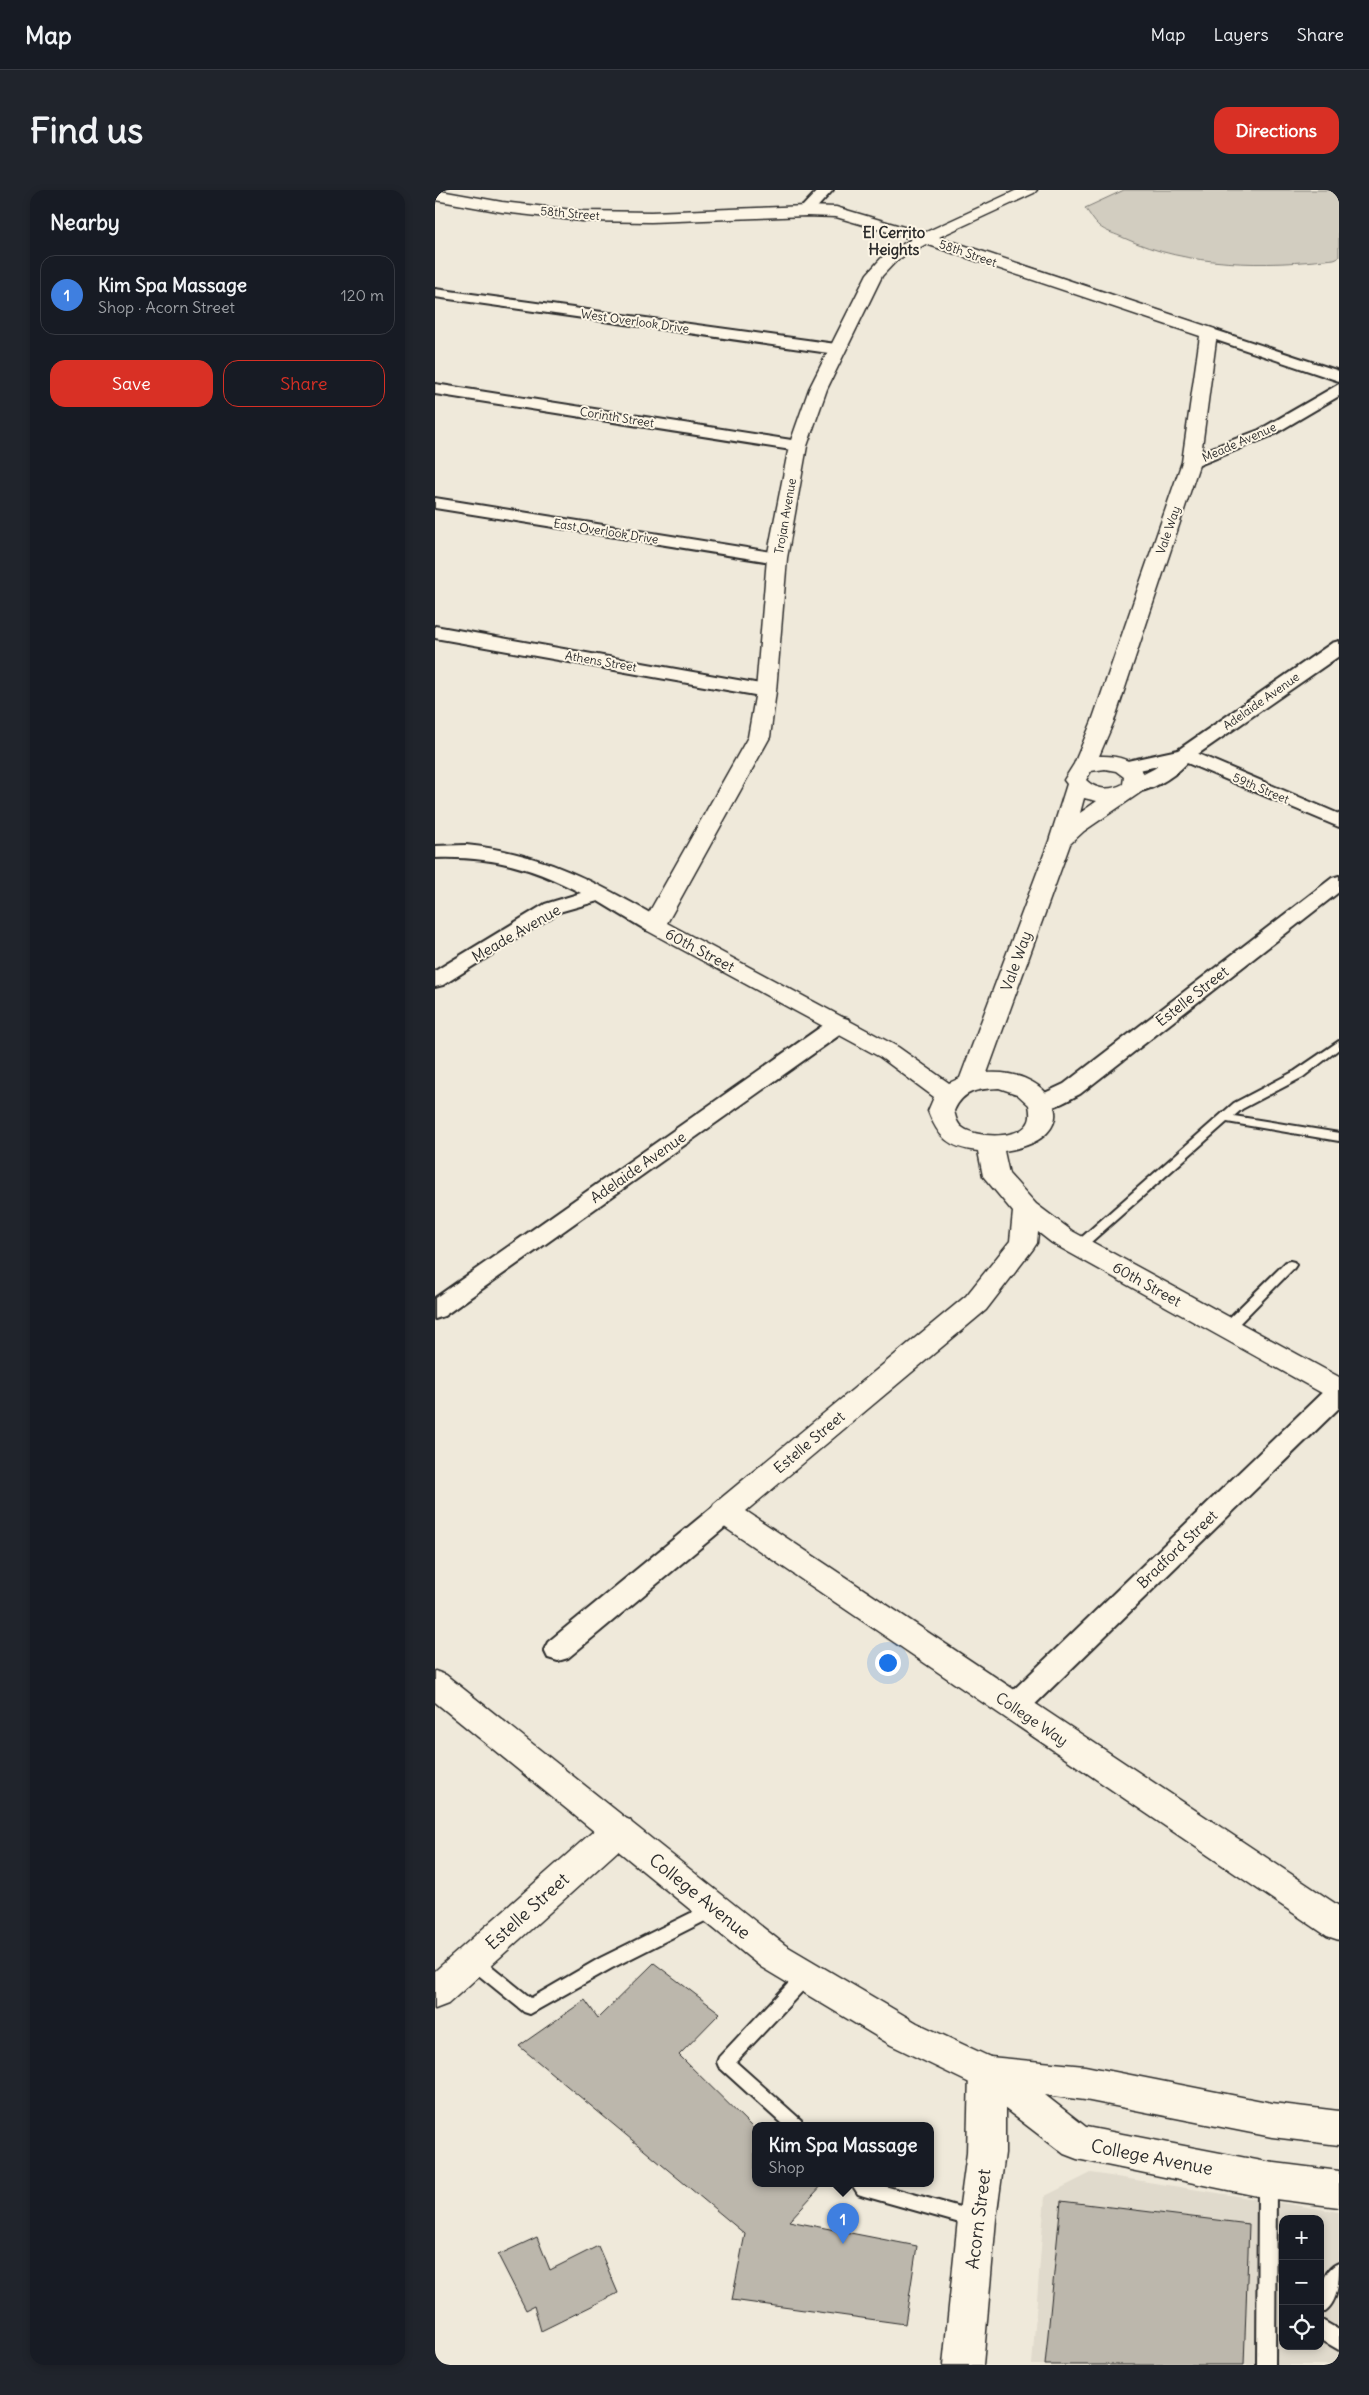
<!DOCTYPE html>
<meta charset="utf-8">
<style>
:root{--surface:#171b24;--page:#20242c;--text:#f1f3f6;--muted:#9ea1a6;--line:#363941;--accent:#d93025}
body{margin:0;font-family:Delius,sans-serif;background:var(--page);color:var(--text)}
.controls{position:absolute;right:15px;bottom:15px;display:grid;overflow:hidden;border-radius:10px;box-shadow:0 2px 8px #0003}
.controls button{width:45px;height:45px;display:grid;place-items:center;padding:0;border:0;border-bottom:1px solid var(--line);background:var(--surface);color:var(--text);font:25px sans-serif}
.you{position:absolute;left:452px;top:1472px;width:18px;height:18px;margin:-12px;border:4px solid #fff;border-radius:50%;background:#1a73e8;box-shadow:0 0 0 8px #1a73e833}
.badge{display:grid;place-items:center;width:32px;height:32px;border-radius:50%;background:var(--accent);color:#fff;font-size:16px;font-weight:700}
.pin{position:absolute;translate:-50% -41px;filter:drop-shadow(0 1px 2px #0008)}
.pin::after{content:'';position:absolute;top:26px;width:18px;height:15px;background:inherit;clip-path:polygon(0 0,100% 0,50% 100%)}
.popup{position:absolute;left:317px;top:1932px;width:182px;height:65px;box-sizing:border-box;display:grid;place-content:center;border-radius:10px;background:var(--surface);filter:drop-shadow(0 1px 4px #0005);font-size:16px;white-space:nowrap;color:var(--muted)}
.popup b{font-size:19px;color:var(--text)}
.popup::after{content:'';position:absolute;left:50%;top:100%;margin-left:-10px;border:10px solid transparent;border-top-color:var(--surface)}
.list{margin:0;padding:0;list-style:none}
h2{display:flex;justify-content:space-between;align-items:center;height:65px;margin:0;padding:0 20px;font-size:21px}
h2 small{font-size:16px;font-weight:400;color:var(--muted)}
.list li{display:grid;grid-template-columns:32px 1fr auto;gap:15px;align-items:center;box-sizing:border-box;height:80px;margin:0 10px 10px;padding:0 10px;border:1px solid var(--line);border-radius:15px}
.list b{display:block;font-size:19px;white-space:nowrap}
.list p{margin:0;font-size:16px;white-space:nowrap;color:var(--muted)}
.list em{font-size:16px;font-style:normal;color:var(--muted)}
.actions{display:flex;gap:10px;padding:15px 20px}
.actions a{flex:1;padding:11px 0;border:1px solid var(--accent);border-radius:15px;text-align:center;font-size:18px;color:var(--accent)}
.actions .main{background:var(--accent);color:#fff}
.icon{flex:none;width:28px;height:28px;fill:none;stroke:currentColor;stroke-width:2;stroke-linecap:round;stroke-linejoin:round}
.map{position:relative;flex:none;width:904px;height:2175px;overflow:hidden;border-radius:15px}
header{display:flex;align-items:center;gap:30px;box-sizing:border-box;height:70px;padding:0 25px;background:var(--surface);border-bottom:1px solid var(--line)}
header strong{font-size:24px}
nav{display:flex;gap:28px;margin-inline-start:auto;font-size:18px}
.intro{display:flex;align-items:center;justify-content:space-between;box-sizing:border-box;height:120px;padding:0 30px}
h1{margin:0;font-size:35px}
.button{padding:12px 22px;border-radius:15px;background:var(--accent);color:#fff;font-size:18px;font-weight:700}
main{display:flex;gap:30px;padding:0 30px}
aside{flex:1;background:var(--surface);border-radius:15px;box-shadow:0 2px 8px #0003}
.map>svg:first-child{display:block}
.built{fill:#e0dacc;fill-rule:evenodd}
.green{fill:#d2cdc0;stroke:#7e7c76}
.building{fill:#bcb7ac;stroke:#2b2b2b}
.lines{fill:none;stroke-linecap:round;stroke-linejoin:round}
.lane-casing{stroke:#2b2b2b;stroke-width:4}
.street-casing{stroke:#2b2b2b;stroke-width:4}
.secondary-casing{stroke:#2b2b2b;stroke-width:3}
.primary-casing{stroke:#2b2b2b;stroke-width:3}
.lane{fill:#fcf5e5;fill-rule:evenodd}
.street{fill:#fcf5e5;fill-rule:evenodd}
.secondary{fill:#fcf5e5;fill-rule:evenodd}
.primary{fill:#fcf5e5;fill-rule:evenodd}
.labels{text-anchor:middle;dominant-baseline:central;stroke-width:4;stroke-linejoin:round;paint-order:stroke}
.far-street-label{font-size:12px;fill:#2b2b2b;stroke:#fcf5e5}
.far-quarter-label{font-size:15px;font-weight:bold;fill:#2b2b2b;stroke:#fcf5e5}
.street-label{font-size:15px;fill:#2b2b2b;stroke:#fcf5e5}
.near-street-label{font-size:18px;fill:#2b2b2b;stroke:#fcf5e5}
</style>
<header>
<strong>Map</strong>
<nav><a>Map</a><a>Layers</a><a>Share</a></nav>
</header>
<div class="intro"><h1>Find us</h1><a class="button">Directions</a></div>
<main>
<aside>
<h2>Nearby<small></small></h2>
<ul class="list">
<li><span class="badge" style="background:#3f7fe0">1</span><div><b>Kim Spa Massage</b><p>Shop · Acorn Street</p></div><em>120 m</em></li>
</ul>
<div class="actions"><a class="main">Save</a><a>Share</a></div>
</aside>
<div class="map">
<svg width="904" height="2175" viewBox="0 0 904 2175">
<rect width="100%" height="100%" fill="#efe9da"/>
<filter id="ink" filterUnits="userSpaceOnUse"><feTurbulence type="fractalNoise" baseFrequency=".02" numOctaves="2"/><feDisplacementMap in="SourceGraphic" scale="10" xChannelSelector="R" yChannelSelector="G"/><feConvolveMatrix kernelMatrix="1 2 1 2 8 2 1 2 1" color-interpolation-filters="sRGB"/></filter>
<g filter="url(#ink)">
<path class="built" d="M656 1983 904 2022V2175H597L610 2006ZM848 2029H885V2156H848Z"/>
<path class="green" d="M689 0H904V67L899 69C830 77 753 77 689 48 681 44 671 42 664 36 659 32 655 24 650 18Z"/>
<path class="building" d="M219 1773 285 1823 244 1865 320 1940V1993H389L354 2031 482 2056 470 2134 297 2110 310 2044 84 1856 150 1810 163 1828Z
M626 2011 814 2034 809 2175H610Z
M102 2047 115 2080 163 2056 183 2103 106 2141 99 2116 91 2120 63 2065Z"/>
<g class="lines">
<defs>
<path id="lane" d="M904 851V859L868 887 807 919 799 926 904 943V951L792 932 647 1060H639L637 1057 639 1054 799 913 860 881Z
M855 1071 859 1072 861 1075 859 1078 797 1141H787L786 1138 787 1135 851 1072Z
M278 1712 284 1714 286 1719 284 1724 177 1778 95 1824 89 1822 31 1775 29 1770 31 1765 37 1763 43 1765 96 1808 165 1768Z
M371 1779 377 1781 379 1786 377 1791 301 1872 366 1930 368 1935H348L284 1877 282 1872 284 1867 365 1781Z
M832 1985 838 1987 841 1993 840 2175H822L823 1993 826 1987Z
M416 1993H439L539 2021 545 2023 548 2029 545 2035 539 2037 429 2006 423 2004Z
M904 2073C904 2090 904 2116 885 2124 885 2106 885 2080 904 2073Z
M885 2129 904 2140V2160L885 2149Z"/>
<path id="street" d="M383 0H398L376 24H366L364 21 366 18Z
M0 99 401 154 409 159 401 164 0 107Z
M774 138 904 181V191L769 146 766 143 769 140Z
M0 194 363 251 369 253 371 256 369 259 363 261 0 204Z
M904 194V206L836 246 762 276H750L748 272 750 268 824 240Z
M0 308 342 363 348 364 351 368 348 372 342 373 0 318Z
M0 436 331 495 338 497 340 501 338 505 331 507 0 448Z
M904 451V466L763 564 904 624V637L752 573C739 587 711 606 691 601L688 597C692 591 715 582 723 576L690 583 683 581 680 577 683 573 743 560 897 453Z
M31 655C108 663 161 692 227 730L230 735 227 740 219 741 211 740 163 711 124 722 8 795 0 797V781L110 714 146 703C97 677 56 666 0 668V656Z
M904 686V702L645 904C631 911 615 922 599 918L595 913 599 908 629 894 897 688Z
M405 827 413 829 416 834 413 839 9 1126 0 1129V1108L397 829Z
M904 1193V1218L589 1525 579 1529 569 1525 564 1517 569 1509 895 1195Z
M290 1312 300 1315 304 1322 300 1329 133 1468 123 1471 113 1468 109 1460 113 1452 280 1315Z"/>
<path id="secondary" d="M0 0 67 12 147 21 216 22 371 16 401 17 489 43 582 0H602L599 3 504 47 780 139 782 143 765 272 679 531 664 566C683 565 700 570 711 586L706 602 649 641 635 654 552 883C621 878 655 948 569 961L574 984 601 1014 637 1041 904 1187V1210L894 1207 617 1053 603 1042 602 1053 598 1059 551 1120 311 1321 904 1716V1750L892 1746 279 1330 275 1322 279 1314 531 1106 575 1051 578 1022 548 986 543 961C514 958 503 947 493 921L499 907 445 867 211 740 207 735 313 547 321 501 332 368 354 256 374 199 432 84 450 64 477 49 401 27 371 26 216 32 147 31 67 22 0 10ZM491 54 765 146 747 272 657 531 639 574 629 590 632 594 614 651 525 888 514 893 463 857 232 733 335 547 341 501 352 368 372 256 392 199 447 86 462 70ZM670 579 681 581 689 587 688 594C675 601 661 600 651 590L656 581ZM649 608 662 611 645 623ZM564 898 582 904 594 915C595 920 596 926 594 931 586 950 542 948 528 938 522 934 521 928 519 921 528 900 543 899 564 898Z
M183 1626 195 1630 200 1640 195 1650 13 1814 0 1819V1781L171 1630Z
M552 1866 565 1871 570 1883V1963L561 2029 548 2175H508L523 2029 532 1963 534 1883 539 1871Z"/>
<path id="primary" d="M0 1481 11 1485 350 1755 482 1833 555 1867 650 1876 837 1913 904 1921V1955L837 1947 650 1910 610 1905 651 1937 832 1972 904 1981V2017L832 2008 642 1969 629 1964 539 1895 456 1855 326 1777 0 1512Z"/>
</defs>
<use href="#lane" class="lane-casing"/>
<use href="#street" class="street-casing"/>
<use href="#secondary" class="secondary-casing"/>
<use href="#primary" class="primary-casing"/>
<use href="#lane" class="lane"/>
<use href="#street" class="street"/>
<use href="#secondary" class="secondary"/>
<use href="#primary" class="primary"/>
</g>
</g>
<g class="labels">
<g class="far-street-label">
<text transform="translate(135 23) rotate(5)">58th Street</text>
<text transform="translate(533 63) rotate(19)">58th Street</text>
<text transform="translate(200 131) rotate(8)">West Overlook Drive</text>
<text transform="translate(182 227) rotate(9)">Corinth Street</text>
<text transform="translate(804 252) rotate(-24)">Meade Avenue</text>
<text transform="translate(350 326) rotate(-80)">Trojan Avenue</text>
<text transform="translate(733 340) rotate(-71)">Vale Way</text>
<text transform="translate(171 341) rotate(9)">East Overlook Drive</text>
<text transform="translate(166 471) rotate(10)">Athens Street</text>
<text transform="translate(826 511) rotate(-35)">Adelaide Avenue</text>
<text transform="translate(826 598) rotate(23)">59th Street</text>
</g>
<g class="far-quarter-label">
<text x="459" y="42">El Cerrito<tspan x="459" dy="17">Heights</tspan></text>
</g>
<g class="street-label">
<text transform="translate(81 743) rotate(-30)">Meade Avenue</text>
<text transform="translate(265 760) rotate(28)">60th Street</text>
<text transform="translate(581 771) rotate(-70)">Vale Way</text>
<text transform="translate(757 806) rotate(-38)">Estelle Street</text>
<text transform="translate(203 977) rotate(-35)">Adelaide Avenue</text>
<text transform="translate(712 1094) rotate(29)">60th Street</text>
<text transform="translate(374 1252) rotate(-40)">Estelle Street</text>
<text transform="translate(742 1359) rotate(-44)">Bradford Street</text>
<text transform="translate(597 1529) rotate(34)">College Way</text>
</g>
<g class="near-street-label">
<text transform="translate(265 1706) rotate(39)">College Avenue</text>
<text transform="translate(92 1721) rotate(-42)">Estelle Street</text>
<text transform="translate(717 1967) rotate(11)">College Avenue</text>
<text transform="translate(543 2029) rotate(-83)">Acorn Street</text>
</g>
</g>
</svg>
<div class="controls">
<button>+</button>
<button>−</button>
<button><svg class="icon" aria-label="locate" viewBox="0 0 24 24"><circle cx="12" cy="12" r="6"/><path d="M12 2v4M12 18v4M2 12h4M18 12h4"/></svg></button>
</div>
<div class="you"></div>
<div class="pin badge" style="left:408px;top:2054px;background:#3f7fe0">1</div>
<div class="popup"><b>Kim Spa Massage</b>Shop</div>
</div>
</main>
